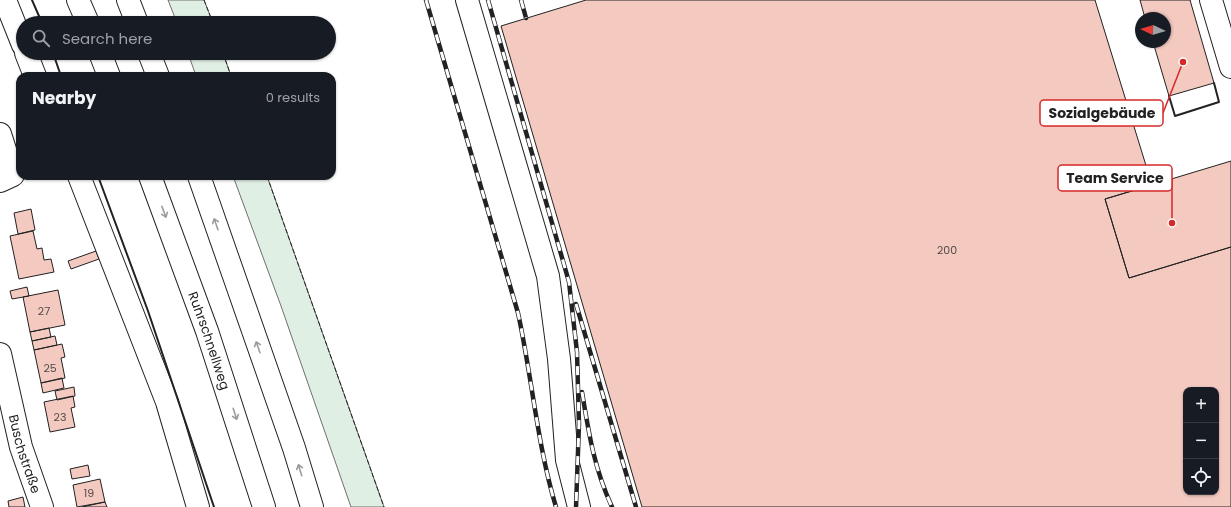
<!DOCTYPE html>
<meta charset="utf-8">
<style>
:root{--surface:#171b24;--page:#242831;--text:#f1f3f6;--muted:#9ea1a6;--line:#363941}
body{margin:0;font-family:Poppins,sans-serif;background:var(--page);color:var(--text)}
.controls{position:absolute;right:12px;bottom:12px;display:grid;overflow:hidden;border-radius:8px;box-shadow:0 1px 3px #0004}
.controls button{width:36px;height:36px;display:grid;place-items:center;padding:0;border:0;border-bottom:1px solid var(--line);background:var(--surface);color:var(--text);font:20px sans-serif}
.compass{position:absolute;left:1135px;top:12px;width:36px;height:36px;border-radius:50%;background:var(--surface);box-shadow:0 1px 3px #0004;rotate:274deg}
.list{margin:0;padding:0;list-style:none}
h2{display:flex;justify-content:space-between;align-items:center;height:52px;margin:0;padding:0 16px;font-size:17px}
h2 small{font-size:13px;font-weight:400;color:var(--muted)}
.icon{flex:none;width:22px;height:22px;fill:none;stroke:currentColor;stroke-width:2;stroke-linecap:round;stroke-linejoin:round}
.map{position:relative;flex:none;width:1231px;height:507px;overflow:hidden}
.search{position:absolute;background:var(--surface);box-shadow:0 1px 3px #0004;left:16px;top:16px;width:320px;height:44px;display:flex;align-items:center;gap:10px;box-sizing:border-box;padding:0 14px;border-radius:22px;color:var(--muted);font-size:15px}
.panel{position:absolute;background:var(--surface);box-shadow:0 1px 3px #0004;left:16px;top:72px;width:320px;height:108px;border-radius:12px}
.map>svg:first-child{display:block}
.green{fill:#e0efe3;stroke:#6f6f6f}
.building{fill:#f3c9c0;stroke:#222;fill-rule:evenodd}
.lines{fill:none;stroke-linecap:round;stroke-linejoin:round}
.minor-casing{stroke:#222;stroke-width:24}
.highway-casing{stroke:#222;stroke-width:24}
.minor{stroke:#fff;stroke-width:22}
.highway{stroke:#fff;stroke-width:22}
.rail-casing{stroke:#222;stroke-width:4.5}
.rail{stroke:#fff;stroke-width:3;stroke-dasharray:9;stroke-linecap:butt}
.fence{stroke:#222;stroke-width:1;stroke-dasharray:5 2;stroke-linecap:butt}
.wall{stroke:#222;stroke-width:2}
.oneway{stroke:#9c9c9c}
.labels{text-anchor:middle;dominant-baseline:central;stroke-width:3;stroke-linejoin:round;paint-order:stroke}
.number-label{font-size:11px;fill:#564c4a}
.street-label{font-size:13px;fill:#222;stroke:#fff}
.leader{fill:none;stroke:#d62828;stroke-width:1.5}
.callout-dot{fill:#d62828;stroke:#fff;stroke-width:1.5}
.callout{fill:#fff;stroke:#d62828;stroke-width:1.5}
.callout-label{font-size:14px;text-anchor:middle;font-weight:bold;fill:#222}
</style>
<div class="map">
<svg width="1231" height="507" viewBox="0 0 1231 507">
<rect width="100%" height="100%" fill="#fff"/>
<path class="green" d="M168 0H204L213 23H177Z
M188 53H223L231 76H196Z
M233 176H267L384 507H351L281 306Z"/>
<path class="building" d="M586 0H1095L1152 185 1105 199 1129 278 1231 247V507H642L501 26ZM1186 390H1216V492H1186Z
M1140 0H1190L1214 83 1169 96 1153 42H1165V18H1145Z
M1231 161V247L1129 278 1105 199Z
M31 209 35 230 18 234 14 213Z
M33 231 37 249 42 248 44 260 51 259 54 272 19 279 10 236Z
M96 251 99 259 71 269 68 261Z
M27 287 29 296 12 299 10 291Z
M58 290 65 325 30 332 23 297Z
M49 328 51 337 32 341 30 332Z
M55 336 57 345 34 350 32 341Z
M62 344 65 357 61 358 65 378 41 383 34 350Z
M62 378 64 388 43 393 41 383Z
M74 387 75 396 57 400 55 391Z
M73 396 75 407 71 408 75 427 50 432 44 402Z
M88 465 90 476 72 479 70 469Z
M100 479 105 502 77 507 73 485Z
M23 497 25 507H9L8 501Z
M105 502 107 507H82Z"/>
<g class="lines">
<defs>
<g id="minor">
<path d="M5 0 23 45"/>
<path d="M467 0 548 276 559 359 567 460 579 507"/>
<path d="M1211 0 1231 67"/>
<path d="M26 53 35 76"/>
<path d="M0 134 13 175 0 181"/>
<path d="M79 176 167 402 198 507"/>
<path id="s1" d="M0 354 21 447 42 507"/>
</g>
<g id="highway">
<path d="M78 0 88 23"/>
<path d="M128 0 137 23"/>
<path d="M100 53 109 76"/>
<path d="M149 53 158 76"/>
<path id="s2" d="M150 176 207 331 264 507"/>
<path d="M199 176 294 448 312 507"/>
</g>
</defs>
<use href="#minor" class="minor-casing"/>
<use href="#highway" class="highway-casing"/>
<use href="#minor" class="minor"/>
<use href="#highway" class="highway"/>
<defs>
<path id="rail" d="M426 0 518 313C532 377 537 444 556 507
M488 0 569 282 577 352 579 424 576 507
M521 0 526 18
M576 304 636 507
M582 392C589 434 594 468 612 507"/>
</defs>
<use href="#rail" class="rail-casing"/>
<use href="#rail" class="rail"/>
<path class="fence" d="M204 0 213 23
M223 53 231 76
M267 176 384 507"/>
<path class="wall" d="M32 0 42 23
M53 53 61 76
M1169 96 1175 116 1219 102 1214 83
M98 176 148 311 214 507"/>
</g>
<defs><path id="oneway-shaft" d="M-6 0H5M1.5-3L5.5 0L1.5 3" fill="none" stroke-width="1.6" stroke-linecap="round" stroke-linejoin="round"/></defs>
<g class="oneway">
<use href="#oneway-shaft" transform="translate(164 212) rotate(70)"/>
<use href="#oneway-shaft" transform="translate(216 224) rotate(-109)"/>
<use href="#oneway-shaft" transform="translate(258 347) rotate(-109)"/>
<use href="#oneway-shaft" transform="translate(235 414) rotate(72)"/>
<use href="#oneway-shaft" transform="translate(300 470) rotate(-107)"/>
</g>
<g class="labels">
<g class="number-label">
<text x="947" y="250">200</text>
<text x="44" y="311">27</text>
<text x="50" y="368">25</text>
<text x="60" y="417">23</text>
<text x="89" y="493">19</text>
</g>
<g class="street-label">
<text stroke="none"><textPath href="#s2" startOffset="175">Ruhrschnellweg</textPath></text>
<text stroke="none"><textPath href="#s1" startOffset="103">Buschstraße</textPath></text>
</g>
</g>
<path class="leader" d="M1183 62L1163 113M1172 223L1172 178"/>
<g class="callout-dot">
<circle cx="1183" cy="62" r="4"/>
<circle cx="1172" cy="223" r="4"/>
</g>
<g class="callout">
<rect x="1040" y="100" width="123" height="26" rx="4"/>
<rect x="1058" y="165" width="114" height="26" rx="4"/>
</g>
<g class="callout-label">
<text x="1102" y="118">Sozialgebäude</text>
<text x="1115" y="183">Team Service</text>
</g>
</svg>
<div class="controls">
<button>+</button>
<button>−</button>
<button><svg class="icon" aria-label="locate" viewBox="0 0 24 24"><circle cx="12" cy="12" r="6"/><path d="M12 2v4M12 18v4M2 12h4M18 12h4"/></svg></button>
</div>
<svg class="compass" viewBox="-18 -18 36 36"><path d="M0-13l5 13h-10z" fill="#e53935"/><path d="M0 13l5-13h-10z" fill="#9ea1a6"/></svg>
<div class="search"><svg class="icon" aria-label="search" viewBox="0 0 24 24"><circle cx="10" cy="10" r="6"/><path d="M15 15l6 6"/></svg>Search here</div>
<section class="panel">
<h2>Nearby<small>0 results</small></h2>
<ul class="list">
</ul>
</section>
</div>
